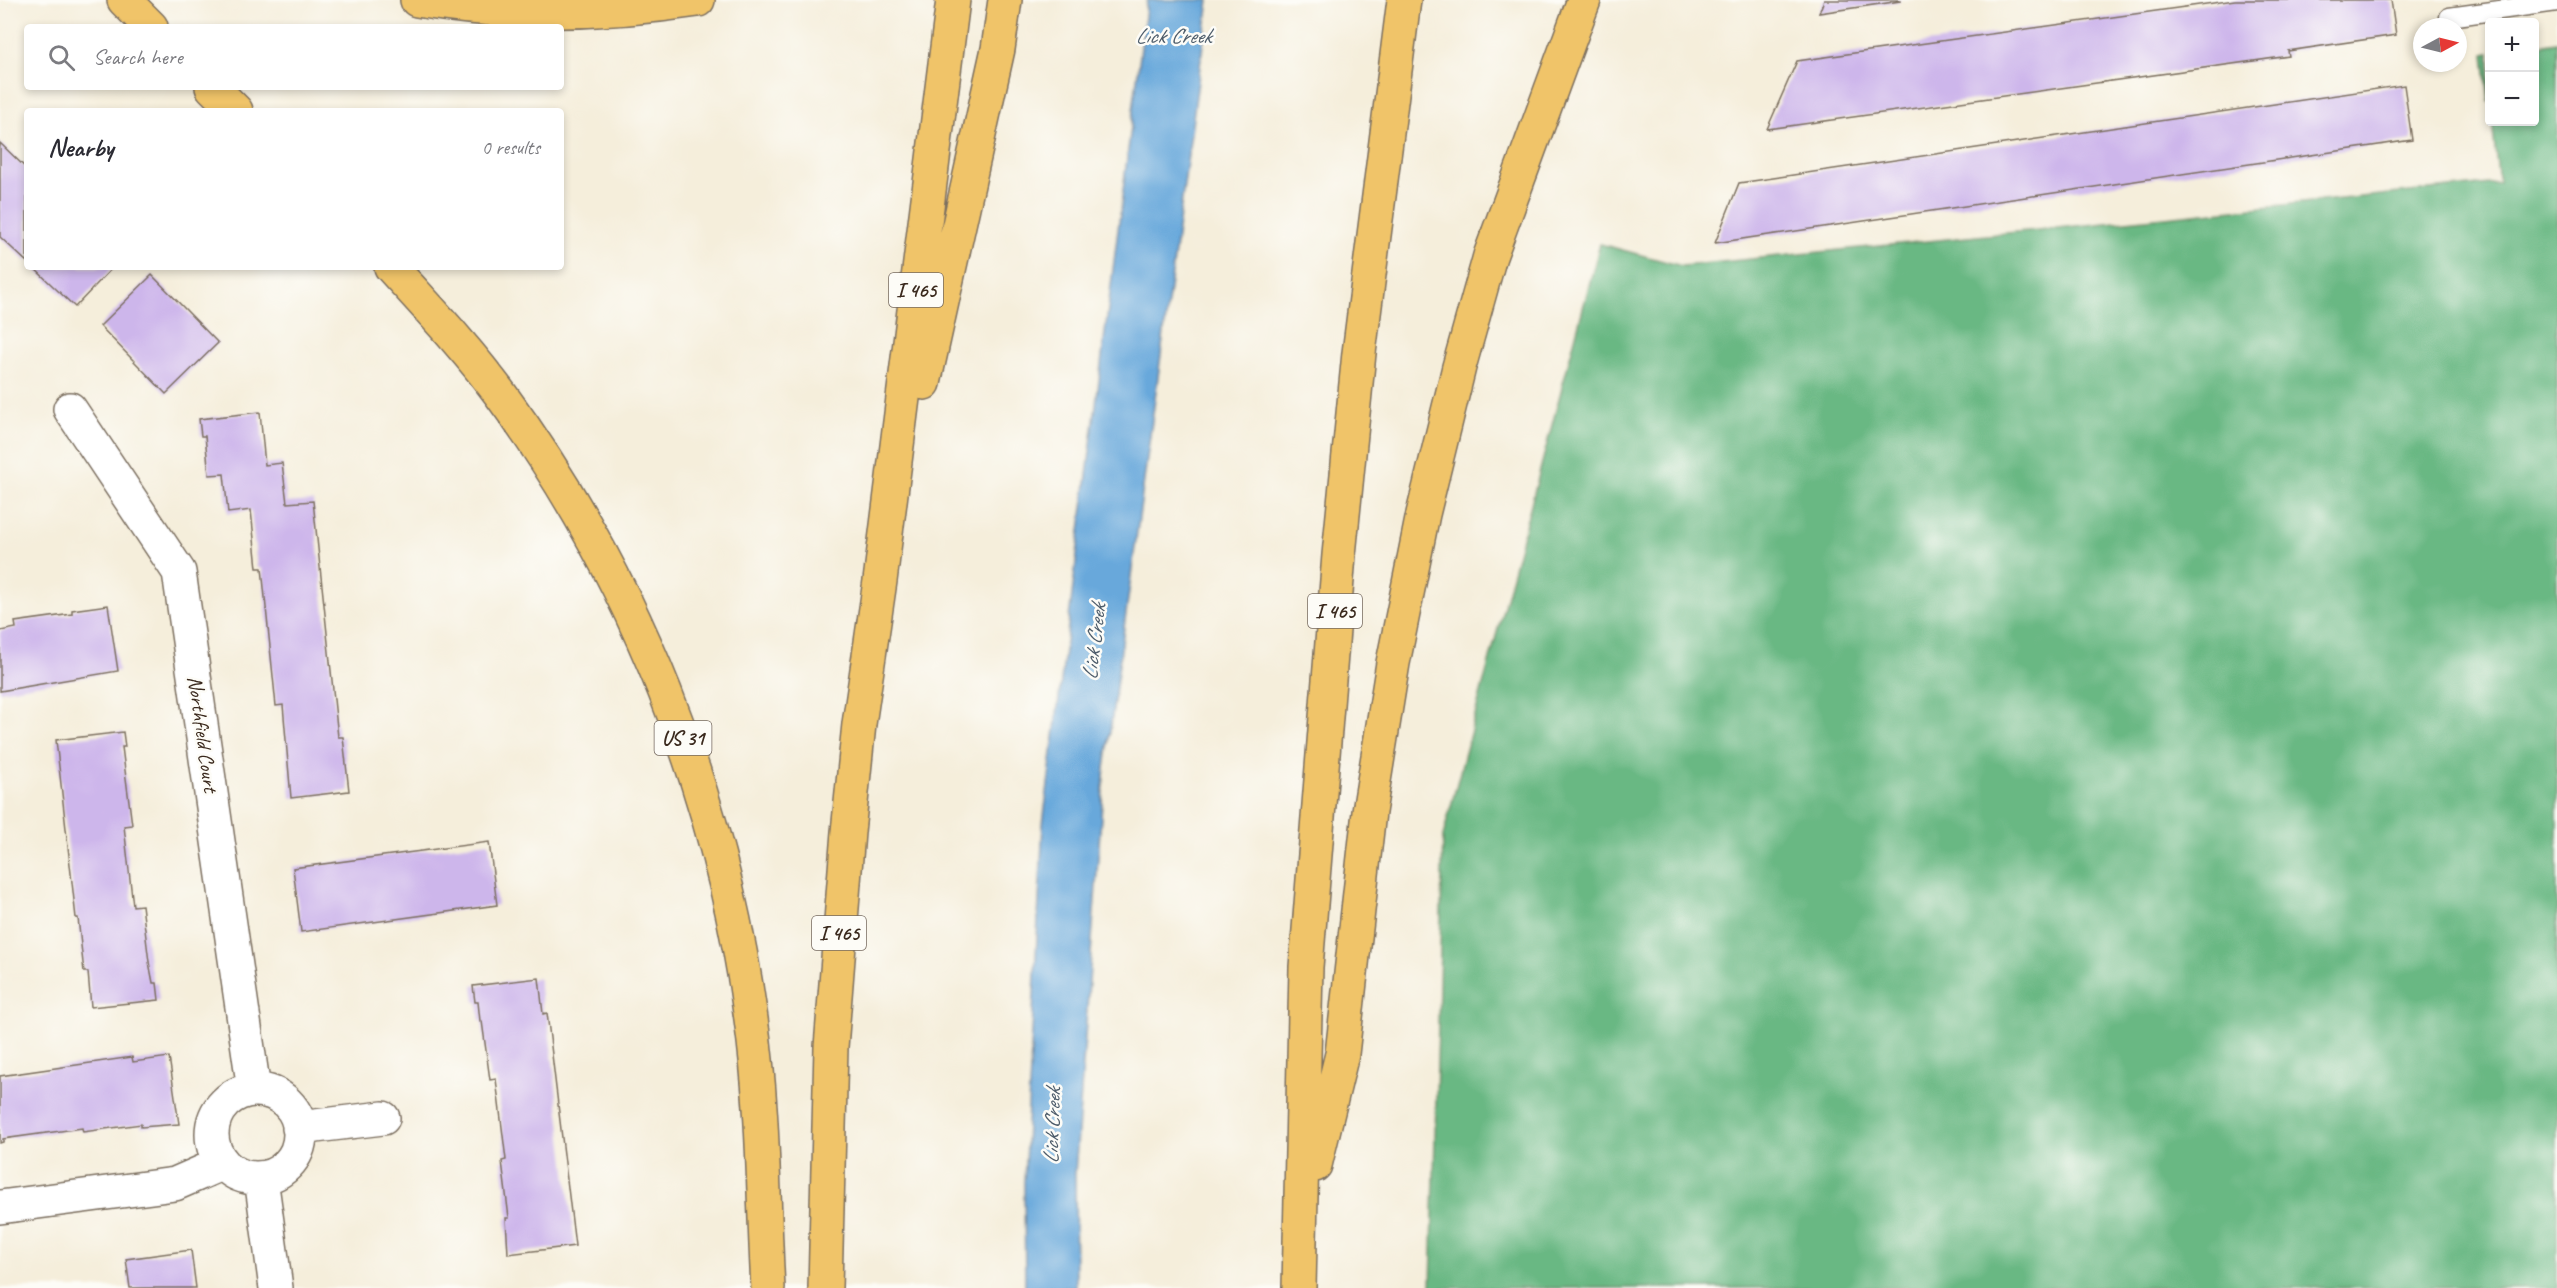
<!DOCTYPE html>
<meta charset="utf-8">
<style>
:root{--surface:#fff;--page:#f2f2f3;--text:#2b2b33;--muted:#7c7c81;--line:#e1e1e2}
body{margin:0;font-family:Caveat,sans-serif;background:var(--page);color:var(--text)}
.controls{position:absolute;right:18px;top:18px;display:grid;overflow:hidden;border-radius:6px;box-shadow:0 3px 9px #0003}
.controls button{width:54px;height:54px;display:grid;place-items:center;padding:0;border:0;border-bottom:2px solid var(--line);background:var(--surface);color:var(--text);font:30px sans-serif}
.compass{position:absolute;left:2413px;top:18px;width:54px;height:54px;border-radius:50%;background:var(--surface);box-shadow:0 3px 9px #0003;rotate:83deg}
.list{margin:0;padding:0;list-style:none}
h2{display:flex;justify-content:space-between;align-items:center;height:78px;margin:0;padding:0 24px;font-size:26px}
h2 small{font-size:20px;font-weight:400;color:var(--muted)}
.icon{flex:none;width:33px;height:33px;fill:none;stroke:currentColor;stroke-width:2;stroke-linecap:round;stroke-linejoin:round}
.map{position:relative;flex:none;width:2557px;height:1288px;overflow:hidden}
.search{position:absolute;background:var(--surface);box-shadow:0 3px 9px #0003;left:24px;top:24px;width:540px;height:66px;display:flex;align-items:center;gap:15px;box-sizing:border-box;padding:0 21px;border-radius:6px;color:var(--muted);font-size:22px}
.panel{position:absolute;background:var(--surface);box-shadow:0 3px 9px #0003;left:24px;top:108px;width:540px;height:162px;border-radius:6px}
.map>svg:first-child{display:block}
.forest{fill:#69b883;stroke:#527150;stroke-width:1.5}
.water{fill:#67a8db;stroke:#51697c;stroke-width:1.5}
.building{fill:#cdb6eb}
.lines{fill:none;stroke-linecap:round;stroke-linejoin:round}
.lane-casing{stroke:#7c6f60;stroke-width:21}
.street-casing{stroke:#7c6f60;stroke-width:36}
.highway-casing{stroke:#7c6f60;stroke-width:36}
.lane{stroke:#fff;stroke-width:18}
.street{stroke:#fff;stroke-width:33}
.highway{stroke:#f0c469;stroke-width:33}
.labels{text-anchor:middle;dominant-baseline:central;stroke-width:5;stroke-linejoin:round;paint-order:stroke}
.shield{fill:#fdfcf7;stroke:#75695f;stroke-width:1.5}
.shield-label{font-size:20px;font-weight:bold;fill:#3b2a1e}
.street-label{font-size:21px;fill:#3b2a1e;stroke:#fdfcf7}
.water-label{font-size:22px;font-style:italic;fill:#4d5c6a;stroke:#fdfcf7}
</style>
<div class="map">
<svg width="2557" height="1288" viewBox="0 0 2557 1288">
<rect width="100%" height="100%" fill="#fdfcf7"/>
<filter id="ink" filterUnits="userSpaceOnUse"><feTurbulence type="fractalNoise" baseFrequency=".0167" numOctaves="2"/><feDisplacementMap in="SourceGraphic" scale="12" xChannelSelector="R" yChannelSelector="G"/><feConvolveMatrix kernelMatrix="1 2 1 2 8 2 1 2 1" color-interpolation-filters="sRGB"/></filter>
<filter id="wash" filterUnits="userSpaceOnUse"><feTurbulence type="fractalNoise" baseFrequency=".008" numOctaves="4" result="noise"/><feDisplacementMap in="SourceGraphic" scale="24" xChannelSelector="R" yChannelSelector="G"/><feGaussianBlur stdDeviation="1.35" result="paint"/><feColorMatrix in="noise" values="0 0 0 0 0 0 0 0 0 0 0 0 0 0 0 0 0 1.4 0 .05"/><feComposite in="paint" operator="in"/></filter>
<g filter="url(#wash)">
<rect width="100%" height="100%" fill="#f5eedb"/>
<path class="forest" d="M2557 42V1288H1431L1443 836 1600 244 1682 266 2499 183 2492 122H2534L2535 46Z
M2489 53H2490L2489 102 2484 54Z"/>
<path class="water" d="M1147 0H1209L1104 776 1075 1174 1076 1288H1025L1024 1182 1043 824Z"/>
<g id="blocks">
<path class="building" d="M1824 0H1900V1L1819 13Z
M2235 0H2391L2396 35 2288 51 2289 56 1767 129 1797 61Z
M2404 85 2412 140 1715 243 1739 183Z
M0 143 27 169V262L0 237Z
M33 267H113L75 307Z
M152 275 218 343 166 394 100 326Z
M260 412 265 465 282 463 287 503 313 501 338 737H343L349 791 291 798 283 705 276 706 262 568H257L251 510 228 513 224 474 209 475 205 436H201L199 419Z
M108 605 118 671 0 691V631L16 628 15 622 72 614V610Z
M123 732 125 747H122L132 825 124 826 133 906 142 905 149 962 153 983H157L159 1000 91 1007 88 972H84L78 918H76L56 740Z
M489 842 497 905 301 932 293 868Z
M539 978 543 1014 547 1013 575 1246 508 1254 506 1218H509L502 1161 506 1160 496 1079 490 1080 482 1021H480L478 1002H475L473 986Z
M132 1057 133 1062 169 1057 179 1124 141 1127V1124L83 1132 82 1128 3 1139V1142L0 1143V1076Z
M191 1250 196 1288H130L126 1259Z"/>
</g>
</g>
<g filter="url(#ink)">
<use href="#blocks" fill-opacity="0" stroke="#7c6f60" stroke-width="1.5"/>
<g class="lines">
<defs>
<path id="lane" d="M2449 17 2557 2"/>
<path id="street" d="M70 409 179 572 254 1090
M212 1134a44 44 0 1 1 88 0a44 44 0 1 1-88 0Z
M299 1128 383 1118
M261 1178 276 1288
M0 1207 175 1184 223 1163"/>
<path id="highway" d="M124 0 151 27
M417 0C510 16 605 14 698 0
M212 87 236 111
M391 267C429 309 467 349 501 395 635 577 720 794 751 1019 764 1108 763 1199 768 1288
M924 383 998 49 1005 0
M1315 1165 1342 1054 1369 812 1393 663 1423 514 1459 367 1490 256 1584 0
M825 1288 831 1047 848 832 859 724 880 581 953 0
M1299 1288 1306 967 1339 555 1359 353 1404 0"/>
</defs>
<use href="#lane" class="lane-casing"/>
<use href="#street" class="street-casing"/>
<use href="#highway" class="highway-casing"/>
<use href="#lane" class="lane"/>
<use href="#street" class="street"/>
<use href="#highway" class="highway"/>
</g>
</g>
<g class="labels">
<g class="shield">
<rect x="889" y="273" width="54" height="34" rx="4.5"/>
<rect x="1308" y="594" width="54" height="34" rx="4.5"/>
<rect x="654.5" y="721" width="57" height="34" rx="4.5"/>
<rect x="812" y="916" width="54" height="34" rx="4.5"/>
</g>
<g class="shield-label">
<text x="916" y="290">I 465</text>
<text x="1335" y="611">I 465</text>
<text x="683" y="738">US 31</text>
<text x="839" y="933">I 465</text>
</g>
<g class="street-label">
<text transform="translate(203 734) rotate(82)">Northfield Court</text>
</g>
<g class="water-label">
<text x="1173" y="36">Lick Creek</text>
<text transform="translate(1094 642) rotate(-83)">Lick Creek</text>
<text transform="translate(1052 1126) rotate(-88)">Lick Creek</text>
</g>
</g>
</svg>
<div class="controls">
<button>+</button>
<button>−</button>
</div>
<svg class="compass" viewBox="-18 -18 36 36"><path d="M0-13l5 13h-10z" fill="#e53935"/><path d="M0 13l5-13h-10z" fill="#7c7c81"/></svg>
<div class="search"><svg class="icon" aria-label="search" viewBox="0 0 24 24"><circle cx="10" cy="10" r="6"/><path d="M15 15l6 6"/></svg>Search here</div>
<section class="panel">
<h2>Nearby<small>0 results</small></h2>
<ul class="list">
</ul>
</section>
</div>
